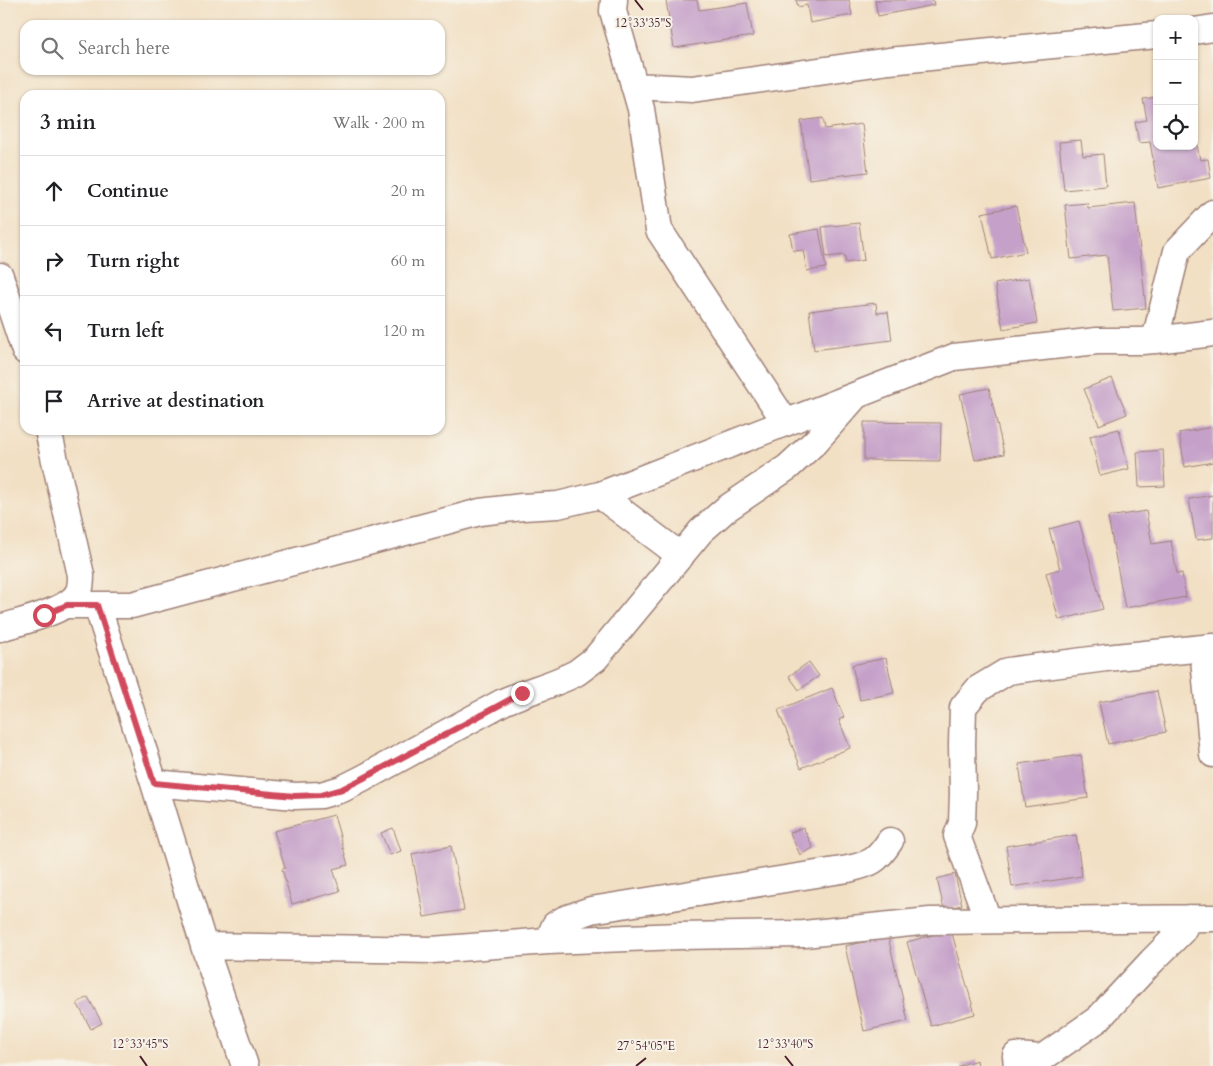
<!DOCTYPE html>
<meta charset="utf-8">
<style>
:root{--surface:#fff;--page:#f2f2f2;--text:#202124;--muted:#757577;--line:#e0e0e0}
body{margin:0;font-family:Cardo,serif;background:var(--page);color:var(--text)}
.controls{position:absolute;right:15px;top:15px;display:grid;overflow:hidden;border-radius:10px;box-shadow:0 1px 4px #0004}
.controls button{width:45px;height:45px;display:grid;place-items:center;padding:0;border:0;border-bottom:1px solid var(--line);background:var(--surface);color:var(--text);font:25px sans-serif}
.stop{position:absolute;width:15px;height:15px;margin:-11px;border:4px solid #d1495b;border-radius:50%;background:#fff}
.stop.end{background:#d1495b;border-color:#fff;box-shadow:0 1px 5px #0008}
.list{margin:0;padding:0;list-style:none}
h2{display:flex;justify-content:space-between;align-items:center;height:65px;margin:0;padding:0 20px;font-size:21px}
h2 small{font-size:16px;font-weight:400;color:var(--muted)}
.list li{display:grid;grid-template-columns:32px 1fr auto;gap:15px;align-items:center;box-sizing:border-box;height:70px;padding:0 20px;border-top:1px solid var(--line)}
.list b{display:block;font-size:19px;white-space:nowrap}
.list em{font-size:16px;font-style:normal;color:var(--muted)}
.icon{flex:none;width:28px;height:28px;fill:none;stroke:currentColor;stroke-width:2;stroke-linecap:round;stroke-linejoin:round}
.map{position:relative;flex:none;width:1213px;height:1066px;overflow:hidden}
.search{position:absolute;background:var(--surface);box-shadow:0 1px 4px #0004;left:20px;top:20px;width:425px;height:55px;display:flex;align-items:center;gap:12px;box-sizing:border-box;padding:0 18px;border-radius:15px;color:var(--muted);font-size:19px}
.panel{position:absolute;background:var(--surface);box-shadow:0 1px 4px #0004;left:20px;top:90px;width:425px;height:345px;border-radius:15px}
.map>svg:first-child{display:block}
.building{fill:#c5a0c9}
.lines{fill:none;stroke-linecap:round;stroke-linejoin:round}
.minor-casing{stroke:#9e8078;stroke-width:29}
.minor{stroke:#fff;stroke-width:26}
.route{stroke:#d1495b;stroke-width:6}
.ticks{fill:none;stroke:#4a1f2b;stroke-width:2}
.ticks-label{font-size:12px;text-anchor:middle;fill:#4a1f2b;stroke:#f7f3e8;stroke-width:4;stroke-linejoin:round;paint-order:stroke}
</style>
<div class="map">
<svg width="1213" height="1066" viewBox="0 0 1213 1066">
<rect width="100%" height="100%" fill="#f7f3e8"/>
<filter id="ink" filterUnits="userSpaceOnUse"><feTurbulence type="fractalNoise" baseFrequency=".02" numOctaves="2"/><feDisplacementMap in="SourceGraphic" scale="10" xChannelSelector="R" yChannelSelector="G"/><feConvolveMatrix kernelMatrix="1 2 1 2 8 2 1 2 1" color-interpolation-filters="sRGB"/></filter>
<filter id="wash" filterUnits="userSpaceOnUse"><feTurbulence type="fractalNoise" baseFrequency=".0096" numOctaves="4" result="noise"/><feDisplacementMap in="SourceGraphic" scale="20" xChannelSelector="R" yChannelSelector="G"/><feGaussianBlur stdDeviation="1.12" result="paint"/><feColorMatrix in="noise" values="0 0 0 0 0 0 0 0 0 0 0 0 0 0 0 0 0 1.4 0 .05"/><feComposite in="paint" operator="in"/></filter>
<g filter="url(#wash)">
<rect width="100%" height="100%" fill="#f2e0c5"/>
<g id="blocks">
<path class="building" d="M675 0H697L699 10 747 3 753 36 674 48 666 1Z
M796 0H849L852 15 810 23 807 5 798 7Z
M875 0H933L934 5 878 16Z
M1157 97V146H1194L1195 134 1200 160 1208 159 1211 178 1158 188 1150 142 1139 143 1135 122 1147 120 1143 99Z
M823 118 825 129 862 124 868 172 809 179 801 121Z
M1081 140 1083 156 1103 154 1106 186 1064 190 1059 142Z
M1087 203 1088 208 1135 203 1146 308 1113 311 1107 255 1071 259 1065 205Z
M1016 206 1026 252 992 259 982 213Z
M859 223 864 260 846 263 844 255 826 257 822 227Z
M819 229 826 268 807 271 803 250 793 251 790 234Z
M1029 278 1037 323 1003 329 995 284Z
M876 303 877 313 888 312 892 340 814 350 809 311Z
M1112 378 1127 414 1099 425 1084 389Z
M989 388 1004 454 975 460 960 394Z
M864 422 941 423 940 461 864 460Z
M1213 427V462L1185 467 1179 433Z
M1119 429 1129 469 1100 476 1090 436Z
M1163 450 1165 486 1139 487 1137 452Z
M1213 495V538L1196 540 1189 499Z
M1146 511 1152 544 1171 541 1177 574 1182 573 1186 597 1125 608 1108 517Z
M1079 521 1103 609 1059 620 1046 573 1060 569 1049 529Z
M886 658 894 693 860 700 852 665Z
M809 662 819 676 799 690 789 676Z
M832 688 844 717 839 720 850 748 801 768 778 710Z
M1157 691 1166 732 1108 744 1099 702Z
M1081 755 1088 798 1025 807 1019 764Z
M334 815 348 865 333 869 340 891 292 904 282 869 285 868 274 831Z
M803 827 813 848 800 855 790 833Z
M393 828 401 851 390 855 381 833Z
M1076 835 1082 876 1012 887 1006 846Z
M451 846 464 910 424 917 412 854Z
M955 874 962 905 944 909 937 879Z
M951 930 975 1014 931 1026 907 942Z
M888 937 908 1021 864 1031 845 946Z
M88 997 102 1023 91 1029 77 1003Z
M977 1060 978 1066H958Z"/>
</g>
</g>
<g filter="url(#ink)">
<use href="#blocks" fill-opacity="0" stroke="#9e8078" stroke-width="1"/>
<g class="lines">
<defs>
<path id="minor" d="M614 0 613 11 641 109 659 230 786 423
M1194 31 1213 28
M634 86 692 89 889 61 1157 35
M0 276 25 351
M1155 340 1213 333
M600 495 681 556
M67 605H132L480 512 522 507 558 505 600 495 954 357 1097 341H1142L1155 340 1177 251 1213 213
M97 605 154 783 204 946 245 1066
M0 628C19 622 71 611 79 591 81 586 81 580 81 575L48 430
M1203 648 1213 754
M154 783 295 796 321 795 342 789 362 779 503 702C527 691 553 685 576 673 582 669 589 663 595 659L701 531 726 509 788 467 816 441 853 399
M988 920 957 836 962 823 963 793 962 745 963 707 978 689 1008 671 1106 658 1213 647
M548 941 555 925 565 919 591 910 848 869C871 864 877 861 890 841
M204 946 432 950 548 941 680 936 804 934 930 921 1213 918
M1017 1066 1016 1056 1042 1058 1098 1019 1152 961 1182 931 1189 918"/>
</defs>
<use href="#minor" class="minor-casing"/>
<use href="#minor" class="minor"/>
</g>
</g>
<g class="lines" filter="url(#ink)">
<path class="route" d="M44 615 67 605H97L154 783 295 796 321 795 342 789 362 779 522 693"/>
</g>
<path class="ticks" d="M635 0 643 10M140 1056 147 1066M785 1056 793 1066M636 1066 646 1058"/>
<g class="ticks-label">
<text x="643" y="27">12°33'35"S</text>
<text x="140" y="1048">12°33'45"S</text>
<text x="785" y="1048">12°33'40"S</text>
<text x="646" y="1050">27°54'05"E</text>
</g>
</svg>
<div class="controls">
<button>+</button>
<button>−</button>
<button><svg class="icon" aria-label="locate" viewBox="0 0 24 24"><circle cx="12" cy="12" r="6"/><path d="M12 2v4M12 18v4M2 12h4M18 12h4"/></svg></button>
</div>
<div class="stop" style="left:44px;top:615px"></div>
<div class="stop end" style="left:522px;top:693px"></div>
<div class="search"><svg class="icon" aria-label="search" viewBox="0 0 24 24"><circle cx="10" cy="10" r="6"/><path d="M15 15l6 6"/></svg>Search here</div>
<section class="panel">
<h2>3 min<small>Walk · 200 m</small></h2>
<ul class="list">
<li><svg class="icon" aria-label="ahead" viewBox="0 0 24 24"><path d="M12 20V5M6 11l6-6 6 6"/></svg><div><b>Continue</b></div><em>20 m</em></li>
<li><svg class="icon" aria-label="right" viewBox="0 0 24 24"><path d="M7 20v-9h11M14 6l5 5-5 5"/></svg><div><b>Turn right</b></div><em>60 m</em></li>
<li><svg class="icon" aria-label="left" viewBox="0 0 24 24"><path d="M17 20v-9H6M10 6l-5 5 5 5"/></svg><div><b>Turn left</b></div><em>120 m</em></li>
<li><svg class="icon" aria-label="arrive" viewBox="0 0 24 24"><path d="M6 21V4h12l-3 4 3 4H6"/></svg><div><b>Arrive at destination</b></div></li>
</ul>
</section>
</div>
